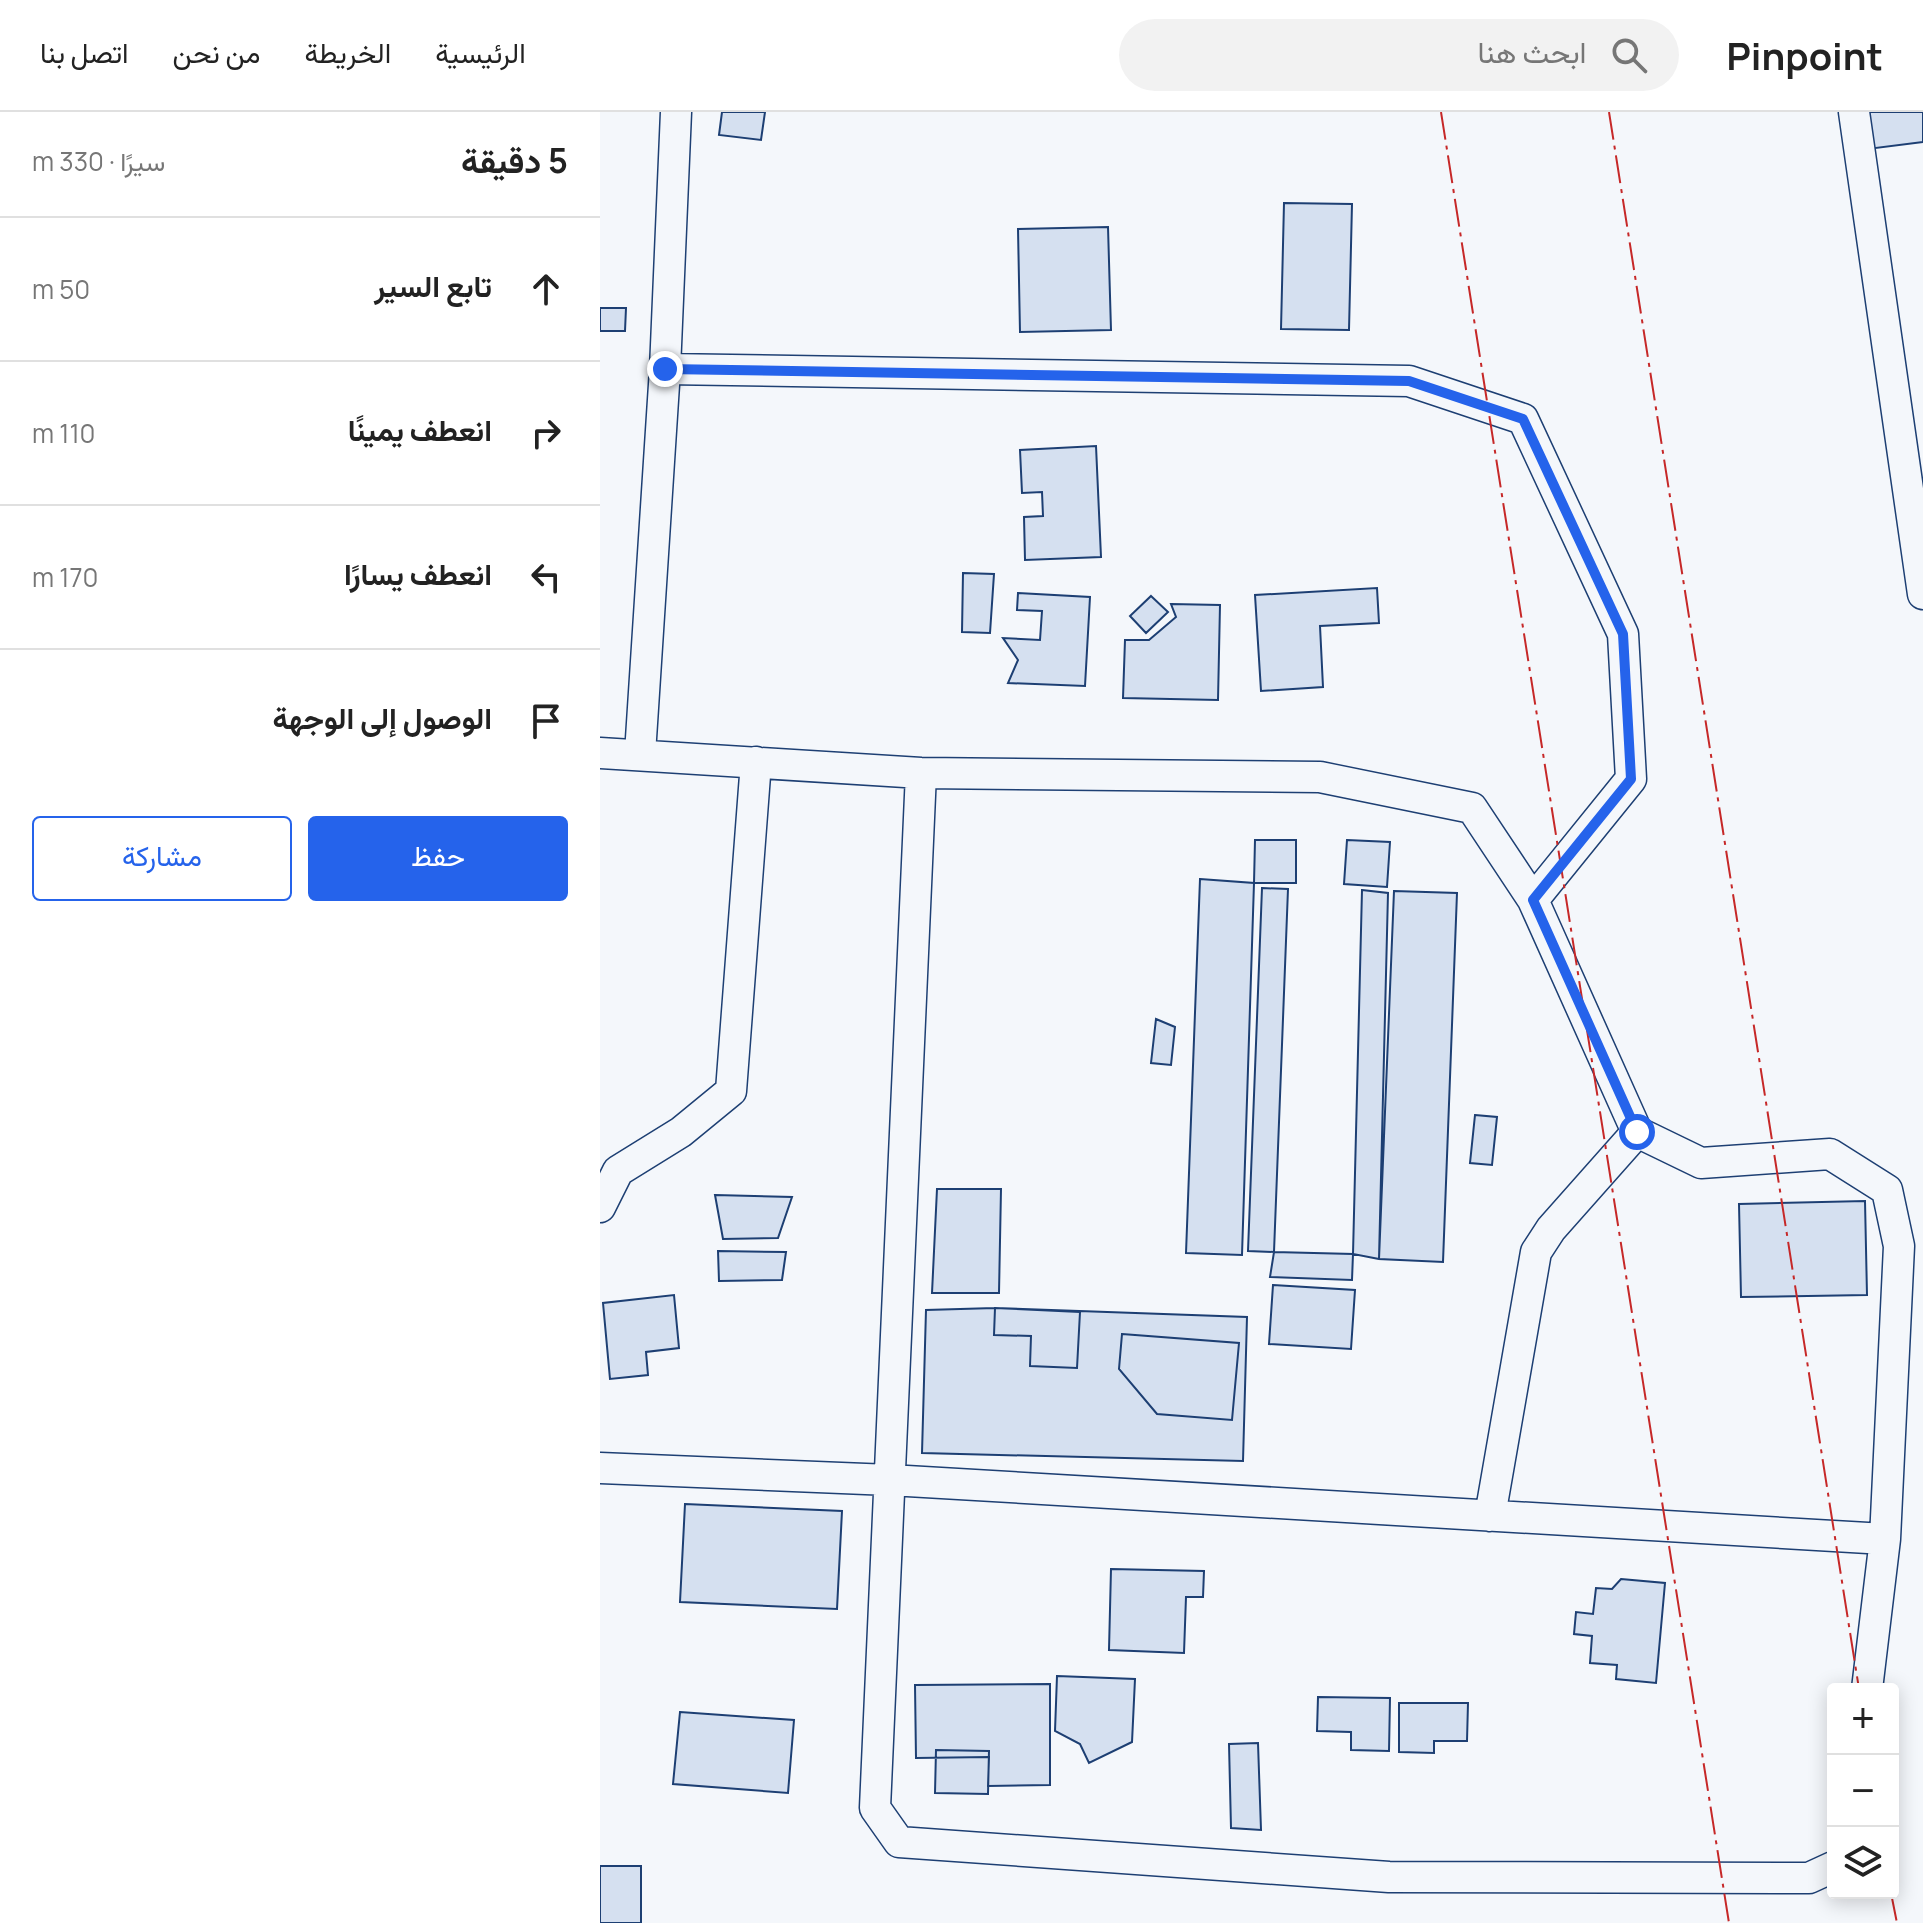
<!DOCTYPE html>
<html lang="ar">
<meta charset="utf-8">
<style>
:root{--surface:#fff;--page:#f2f2f2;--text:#222;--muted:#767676;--line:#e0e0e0;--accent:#2563eb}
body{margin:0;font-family:Manrope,Vazirmatn,sans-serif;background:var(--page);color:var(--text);direction:rtl}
.controls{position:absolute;right:24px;bottom:24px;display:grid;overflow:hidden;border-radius:8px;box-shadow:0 4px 20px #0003}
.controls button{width:72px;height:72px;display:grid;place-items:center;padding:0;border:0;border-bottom:2px solid var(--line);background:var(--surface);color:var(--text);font:40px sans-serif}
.stop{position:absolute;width:24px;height:24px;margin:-18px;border:6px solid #2563eb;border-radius:50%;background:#fff}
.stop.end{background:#2563eb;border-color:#fff;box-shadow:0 2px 8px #0008}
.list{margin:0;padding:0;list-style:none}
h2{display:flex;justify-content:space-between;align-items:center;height:104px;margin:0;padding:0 32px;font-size:34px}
h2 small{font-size:26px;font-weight:400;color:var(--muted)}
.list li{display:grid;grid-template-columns:52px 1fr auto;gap:24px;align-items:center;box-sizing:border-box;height:144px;padding:0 32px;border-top:2px solid var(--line)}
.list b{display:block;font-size:30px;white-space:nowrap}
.list em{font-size:26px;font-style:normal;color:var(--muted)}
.actions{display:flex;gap:16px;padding:24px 32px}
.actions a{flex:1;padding:18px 0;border:2px solid var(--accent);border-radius:8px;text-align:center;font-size:28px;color:var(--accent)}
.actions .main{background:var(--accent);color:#fff}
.icon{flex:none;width:44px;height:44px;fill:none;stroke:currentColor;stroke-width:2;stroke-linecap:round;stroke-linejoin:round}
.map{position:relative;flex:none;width:1323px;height:1811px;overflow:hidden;direction:ltr}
header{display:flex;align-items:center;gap:48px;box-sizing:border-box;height:112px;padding:0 40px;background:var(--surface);border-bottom:2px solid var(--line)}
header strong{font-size:38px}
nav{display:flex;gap:44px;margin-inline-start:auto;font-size:28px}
.search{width:560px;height:72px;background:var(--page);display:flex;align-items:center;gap:20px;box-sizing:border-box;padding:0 28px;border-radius:44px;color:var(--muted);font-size:30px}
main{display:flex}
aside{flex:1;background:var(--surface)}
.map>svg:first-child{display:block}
.building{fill:#d5e0f0;stroke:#1d3f73;stroke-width:2}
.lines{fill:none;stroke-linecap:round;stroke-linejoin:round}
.street-casing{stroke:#1d3f73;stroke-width:33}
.street{stroke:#f4f7fb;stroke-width:30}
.power{stroke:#c62828;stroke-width:2;stroke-dasharray:28 6 4 6;stroke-linecap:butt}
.route{stroke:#2563eb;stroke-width:10}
</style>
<header>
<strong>Pinpoint</strong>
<div class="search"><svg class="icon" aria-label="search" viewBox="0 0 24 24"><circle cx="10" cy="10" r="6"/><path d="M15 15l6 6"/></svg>ابحث هنا</div>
<nav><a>الرئيسية</a><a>الخريطة</a><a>من نحن</a><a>اتصل بنا</a></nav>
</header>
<main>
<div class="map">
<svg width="1323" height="1811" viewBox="0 0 1323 1811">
<rect width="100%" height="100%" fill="#f4f7fb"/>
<path class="building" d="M122 0H165L161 28 119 23Z
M1264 0H1323V30L1268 37Z
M684 91 752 92 749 218 681 217Z
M508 115 511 218 420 220 418 117Z
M0 196H26L25 219H0Z
M496 334 501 445 425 448 424 405 443 404 442 380 422 381 420 338Z
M363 461 394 462 390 521 362 520Z
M777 476 779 511 720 514 723 575 661 579 655 483Z
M418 481 490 485 485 574 408 571 418 548 403 526 440 528 442 499 417 498Z
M551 484 568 500 546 521 530 504Z
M571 492 620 493 618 588 523 586 525 528H549L576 505Z
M655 728H696V771H654Z
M747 728 790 730 787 775 744 772Z
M600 767 654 771 642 1143 586 1141Z
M662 776 688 777 674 1140 648 1139Z
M762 778 788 781 779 1147 753 1142Z
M794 779 857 781 843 1150 779 1147Z
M556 907 575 915 571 953 551 951Z
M875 1003 897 1005 892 1053 870 1051Z
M337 1077H401L399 1181H332Z
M115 1083 192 1085 178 1126 123 1127Z
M1265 1089 1267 1183 1141 1185 1139 1092Z
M118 1139 186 1140 182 1168 119 1169Z
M674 1140 753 1142 752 1168 670 1165Z
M673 1173 755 1178 751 1237 669 1232Z
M74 1183 79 1236 46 1240 48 1263 10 1267 3 1191Z
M395 1196 647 1205 643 1349 322 1341 326 1198Z
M395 1196 480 1200 477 1256 430 1254 431 1224 394 1223Z
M522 1222 639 1231 632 1308 557 1302 519 1257Z
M85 1392 242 1399 237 1497 80 1490Z
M511 1457 604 1459 603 1485H586L584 1541 509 1538Z
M1021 1467 1065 1471 1056 1571 1016 1567 1017 1553 990 1551 992 1524 974 1522 976 1500 993 1502 996 1476 1012 1477Z
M457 1564 535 1567 532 1630 489 1651 480 1632 455 1619Z
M450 1572V1673L388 1674 389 1645 316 1646 315 1573Z
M718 1585 790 1586 789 1639 751 1638V1620L717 1619Z
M799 1591H868L867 1629H834V1641L799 1640Z
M80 1600 194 1608 188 1681 73 1672Z
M658 1631 661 1718 631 1716 629 1632Z
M336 1638 389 1639 388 1682 335 1681Z
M0 1754H41V1811H0Z"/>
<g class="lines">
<defs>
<path id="street" d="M1254 0 1323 482
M65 257 809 269 923 307 1023 522 1031 667 933 788
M0 641 321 661 720 665 872 696 933 788 1037 1020 1101 1051 1230 1042 1287 1078 1299 1134 1285 1427 1267 1577
M40 642 65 257 76 0
M321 661 275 1696 299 1730 789 1765 1209 1766 1233 1755
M0 1095 18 1059 81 1020 131 979 156 650
M0 1356 290 1368 1285 1427
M890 1404 936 1140 951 1117 1037 1020"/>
</defs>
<use href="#street" class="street-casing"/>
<use href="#street" class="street"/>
<path class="power" d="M841 0 1129 1811
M1009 0 1259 1577
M1291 1781 1297 1811"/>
</g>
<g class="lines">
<path class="route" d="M65 257 809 269 923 307 1023 522 1031 667 933 788 1037 1020"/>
</g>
</svg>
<div class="controls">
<button>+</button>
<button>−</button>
<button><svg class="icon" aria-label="layers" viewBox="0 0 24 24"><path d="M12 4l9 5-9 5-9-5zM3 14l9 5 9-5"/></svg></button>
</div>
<div class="stop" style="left:1037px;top:1020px"></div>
<div class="stop end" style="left:65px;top:257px"></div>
</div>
<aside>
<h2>5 دقيقة<small>سيرًا · 330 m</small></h2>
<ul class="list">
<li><svg class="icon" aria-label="ahead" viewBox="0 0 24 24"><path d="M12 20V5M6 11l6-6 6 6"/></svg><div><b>تابع السير</b></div><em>50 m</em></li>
<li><svg class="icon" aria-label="right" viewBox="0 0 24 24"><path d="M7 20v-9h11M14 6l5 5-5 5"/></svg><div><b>انعطف يمينًا</b></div><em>110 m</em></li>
<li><svg class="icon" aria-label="left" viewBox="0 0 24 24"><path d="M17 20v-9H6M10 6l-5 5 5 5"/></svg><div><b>انعطف يسارًا</b></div><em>170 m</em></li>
<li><svg class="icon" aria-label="arrive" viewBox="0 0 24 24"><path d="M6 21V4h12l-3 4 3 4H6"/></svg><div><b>الوصول إلى الوجهة</b></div></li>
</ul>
<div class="actions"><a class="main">حفظ</a><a>مشاركة</a></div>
</aside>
</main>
